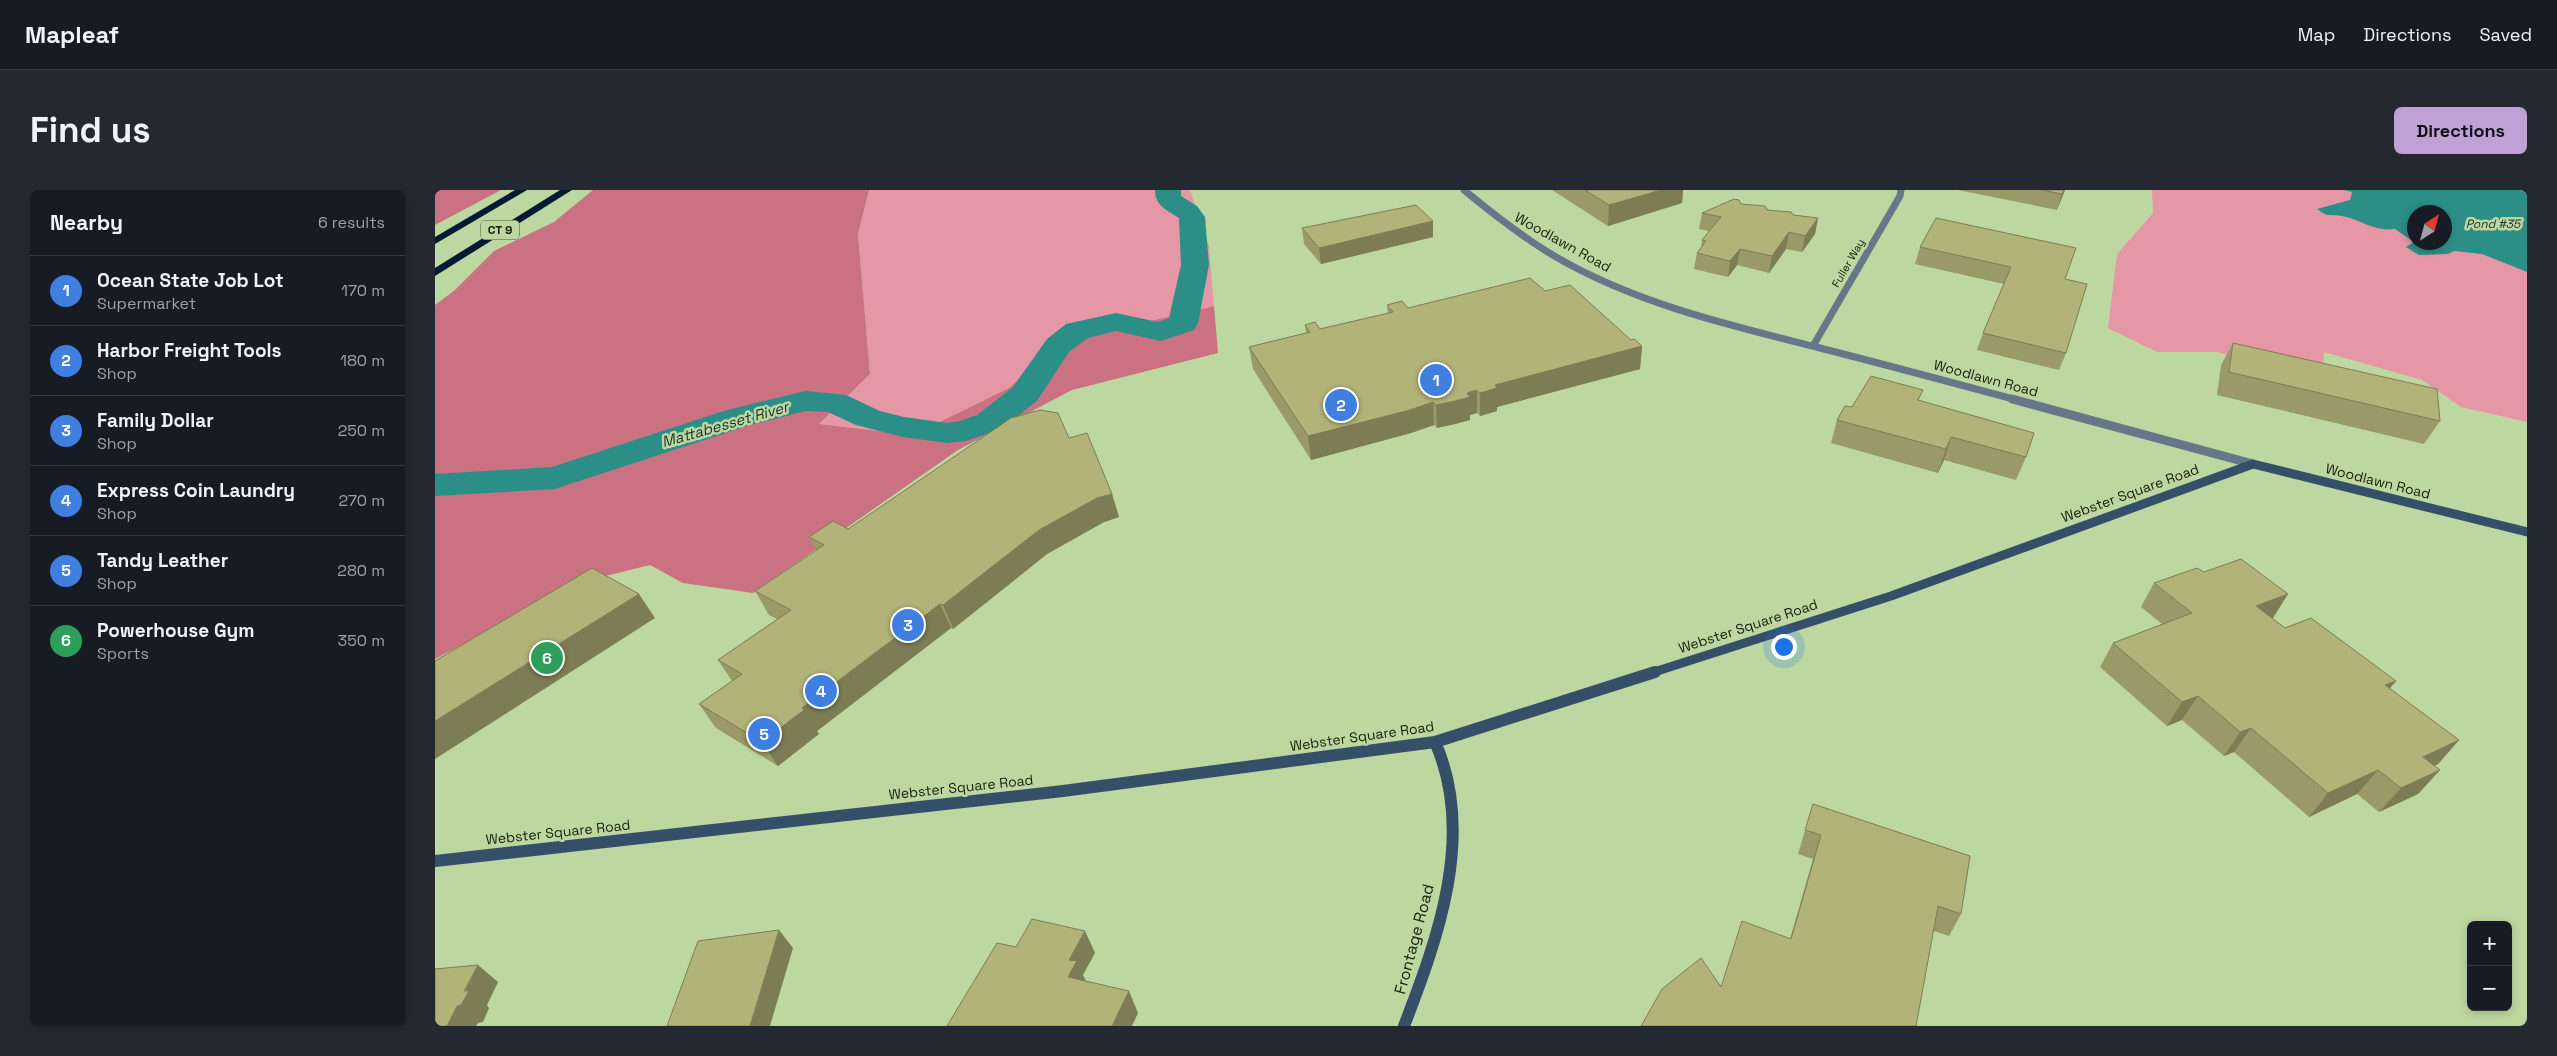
<!DOCTYPE html>
<meta charset="utf-8">
<style>
:root{--surface:#171b24;--page:#242831;--text:#f1f3f6;--muted:#9ea1a6;--line:#363941;--accent:#bfa1d6}
body{margin:0;font-family:"Space Grotesk",sans-serif;background:var(--page);color:var(--text)}
.controls{position:absolute;right:15px;bottom:15px;display:grid;overflow:hidden;border-radius:8px;box-shadow:0 2px 8px #0003}
.controls button{width:45px;height:45px;display:grid;place-items:center;padding:0;border:0;border-bottom:1px solid var(--line);background:var(--surface);color:var(--text);font:25px sans-serif}
.compass{position:absolute;left:1972px;top:15px;width:45px;height:45px;border-radius:50%;background:var(--surface);box-shadow:0 2px 8px #0003;rotate:36deg}
.you{position:absolute;left:1348px;top:456px;width:18px;height:18px;margin:-12px;border:4px solid #fff;border-radius:50%;background:#1a73e8;box-shadow:0 0 0 8px #1a73e833}
.badge{display:grid;place-items:center;width:32px;height:32px;border-radius:50%;background:var(--accent);color:#fff;font-size:16px;font-weight:700}
.pin{position:absolute;translate:-50% -50%;border:2px solid #fff;box-shadow:0 1px 5px #0006}
.list{margin:0;padding:0;list-style:none}
h2{display:flex;justify-content:space-between;align-items:center;height:65px;margin:0;padding:0 20px;font-size:21px}
h2 small{font-size:16px;font-weight:400;color:var(--muted)}
.list li{display:grid;grid-template-columns:32px 1fr auto;gap:15px;align-items:center;box-sizing:border-box;height:70px;padding:0 20px;border-top:1px solid var(--line)}
.list b{display:block;font-size:19px;white-space:nowrap}
.list p{margin:0;font-size:16px;white-space:nowrap;color:var(--muted)}
.list em{font-size:16px;font-style:normal;color:var(--muted)}
.map{position:relative;flex:none;width:2092px;height:836px;overflow:hidden;border-radius:8px}
header{display:flex;align-items:center;gap:30px;box-sizing:border-box;height:70px;padding:0 25px;background:var(--surface);border-bottom:1px solid var(--line)}
header strong{font-size:24px}
nav{display:flex;gap:28px;margin-inline-start:auto;font-size:18px}
.intro{display:flex;align-items:center;justify-content:space-between;box-sizing:border-box;height:120px;padding:0 30px}
h1{margin:0;font-size:35px}
.button{padding:12px 22px;border-radius:8px;background:var(--accent);color:#111;font-size:18px;font-weight:700}
main{display:flex;gap:30px;padding:0 30px}
aside{flex:1;background:var(--surface);border-radius:8px;box-shadow:0 2px 8px #0003}
.map>svg:first-child{display:block}
.green{fill:#e697a5;fill-rule:evenodd}
.forest{fill:#ca7182}
.water{fill:#2b8f88}
.lines{fill:none;stroke-linecap:round;stroke-linejoin:round}
.river{fill:#2b8f88;fill-rule:evenodd}
.street-far1{stroke:#657789;stroke-width:7}
.street{stroke:#657789;stroke-width:9}
.secondary-far1{stroke:#354f68;stroke-width:9}
.secondary{stroke:#354f68;stroke-width:12}
.highway{fill:#001a34;fill-rule:evenodd}
.wall{fill:#999a68}
.shaded-wall{fill:#7d7d55}
.building{fill:#b2b379;stroke:#7d7d55}
.labels{text-anchor:middle;dominant-baseline:central;stroke-width:5;stroke-linejoin:round;paint-order:stroke}
.far-street-label{font-size:11px;fill:#161f0a;stroke:#bdd7a1}
.far-water-label{font-size:12px;font-style:italic;fill:#1a302e;stroke:#bdd7a1}
.shield{fill:#bdd7a1;stroke:#485637;stroke-width:1}
.shield-label{font-size:12px;font-weight:bold;fill:#161f0a}
.street-label{font-size:14px;fill:#161f0a;stroke:#bdd7a1}
.water-label{font-size:15px;font-style:italic;fill:#1a302e;stroke:#bdd7a1}
.near-street-label{font-size:16px;fill:#161f0a;stroke:#bdd7a1}
</style>
<header>
<strong>Mapleaf</strong>
<nav><a>Map</a><a>Directions</a><a>Saved</a></nav>
</header>
<div class="intro"><h1>Find us</h1><a class="button">Directions</a></div>
<main>
<aside>
<h2>Nearby<small>6 results</small></h2>
<ul class="list">
<li><span class="badge" style="background:#3f7fe0">1</span><div><b>Ocean State Job Lot</b><p>Supermarket</p></div><em>170 m</em></li>
<li><span class="badge" style="background:#3f7fe0">2</span><div><b>Harbor Freight Tools</b><p>Shop</p></div><em>180 m</em></li>
<li><span class="badge" style="background:#3f7fe0">3</span><div><b>Family Dollar</b><p>Shop</p></div><em>250 m</em></li>
<li><span class="badge" style="background:#3f7fe0">4</span><div><b>Express Coin Laundry</b><p>Shop</p></div><em>270 m</em></li>
<li><span class="badge" style="background:#3f7fe0">5</span><div><b>Tandy Leather</b><p>Shop</p></div><em>280 m</em></li>
<li><span class="badge" style="background:#2e9e5b">6</span><div><b>Powerhouse Gym</b><p>Sports</p></div><em>350 m</em></li>
</ul>
</aside>
<div class="map">
<svg width="2092" height="836" viewBox="0 0 2092 836">
<rect width="100%" height="100%" fill="#bdd7a1"/>
<path class="green" d="M434 0H755L774 56 779 116 626 152 574 198 478 245 384 234 435 184 423 44Z
M1717 0H2092V232L2026 217 1987 190 1889 162 1888 186 1782 162H1722L1673 138 1682 64 1718 23ZM1980 22H2010V52H1980Z"/>
<path class="forest" d="M0 0H66L0 35Z
M158 0H434L423 44 435 184 384 234 478 245 574 198 626 152 779 116 783 163 637 200 523 260 318 403 248 393 215 375 146 392 0 469V115L20 100 59 61 119 32Z"/>
<path class="water" d="M1909 0H2092V82L2047 64 2019 61 2013 64 1984 65 1971 57 1979 52H2010V22H1980L1979 52 1960 39C1939 42 1927 30 1907 26 1895 24 1893 28 1882 19L1915 10 1917 2Z"/>
<g class="lines">
<path class="river" d="M720 0H746V6L762 16 770 27 774 75 763 133 759 140 726 151 681 141 653 148 634 162 602 211 566 239 531 251 512 253 468 247 421 235 393 222 371 221 315 235 120 299 0 306V284L117 277 292 220 371 201 411 205 445 221 469 227 512 233 525 231 542 225 578 197 612 149 631 134 681 123 723 132 734 128 746 75 744 28C732 20 720 16 720 0Z"/>
<path class="street-far1" d="M1029 0C1058 24 1087 47 1121 67 1200 113 1293 135 1381 157 1448 174 1515 192 1582 210
M1378 156 1465 6 1466 0"/>
<path class="street" d="M1577 209 1818 274"/>
<path class="secondary-far1" d="M1216 483 1456 406 1818 274 2092 342"/>
<path class="secondary" d="M0 671 628 601 1000 552 1220 482
M969 836C1003 748 1041 644 1000 552"/>
<path class="highway" d="M80 0H92L0 54V47Z
M125 0H137L0 86V78Z"/>
</g>
<path class="wall" d="M1117 0H1248L1247 13 1173 36Z
M1523 0H1630L1622 20Z
M1306 14 1358 25 1383 28 1380 44 1367 62 1351 59 1334 83 1302 75 1293 87 1259 79 1262 63 1266 58 1267 50 1274 41 1264 39 1267 23Z
M867 38 998 47 886 74 869 54Z
M1485 57 1630 89 1631 163 1624 180 1542 160 1548 143 1569 94 1480 74Z
M1110 101 1207 156 1205 179 1062 217V221L1045 226 1042 223 1035 225V230L1020 234 1002 238 999 235 976 243 876 270 818 179 814 157 871 143 870 135 885 139 953 123 952 115 973 118Z
M1798 153 2005 231 1989 254 1782 205 1786 175Z
M1485 211 1591 267 1581 290 1509 270 1503 283 1396 253 1402 230 1417 217Z
M634 248 677 304 684 327 669 332 612 364 518 439 516 438 382 541 384 544 343 576 281 538 264 514 297 491 283 470 342 429 334 425 320 401 381 360 374 347 413 339Z
M1769 382 1853 404 1837 428 1850 438 1955 499 2024 550 2003 574 1999 576 2005 580 1983 604 1944 622 1922 604 1874 627 1799 562 1789 566 1747 530 1732 536 1665 477 1678 453 1727 434 1706 417 1719 393Z
M1378 614 1526 724 1514 746 1499 741 1286 797 1355 749 1378 669 1363 664Z"/>
<path class="shaded-wall" d="M1226 0H1248L1247 13 1173 36 1174 15Z
M1629 0H1630L1622 20 1627 4Z
M1383 28 1380 44 1367 62 1370 46Z
M998 31V47L886 74 884 58Z
M1354 42 1351 59 1334 83 1337 66Z
M1305 59 1302 75 1293 87 1295 71Z
M1207 156 1205 179 1062 217V221L1045 226V203L1060 195Z
M1042 200V223L1035 225V230L1020 234 1002 238 1001 215 1032 203Z
M998 212 999 235 976 243 876 270 873 246Z
M1516 247 1509 270 1503 283 1511 259Z
M677 304 684 327 669 332 612 364 518 439 508 415 604 340 662 308Z
M204 404 220 428 0 569V531Z
M1853 404 1838 428 1806 440 1821 416Z
M505 414 516 438 382 541 384 544 343 576 327 552 367 518Z
M1961 491 1942 514 1950 495Z
M1763 506 1747 530 1732 536 1747 512Z
M1816 538 1799 562 1789 566 1805 542Z
M2024 550 2003 574 1967 591 1988 567Z
M1943 580 1922 604 1874 627 1893 603Z
M2005 580 1983 604 1944 622 1966 598Z
M344 740 358 758 335 836H315Z
M650 741 660 763 648 785 652 793 633 787 634 770Z
M43 775 63 792 52 815 54 818 48 832 43 833 41 836H12Z
M694 801 703 823 697 836H677Z"/>
<path class="building" d="M1150 0H1226L1174 15Z
M1606 0H1629L1627 4Z
M1299 9 1304 10 1306 14 1330 16 1332 20 1356 22 1358 25 1383 28 1370 46 1354 42 1337 66 1305 59 1295 71 1262 63 1271 51 1267 50 1286 27 1267 23Z
M981 15 998 31 884 58 867 38Z
M1501 28 1641 58 1630 89 1652 94 1631 163 1548 143 1576 77 1485 57Z
M1095 88 1110 101 1135 95 1196 150 1199 149 1207 156 1060 195 1062 198 1045 203 1042 200 1032 203 1035 207 1020 211 1001 215 998 212 975 220 873 246 814 157 875 142 870 135 880 132 885 139 958 122 952 115 967 111 973 118Z
M1798 153 2002 199 2005 231 1794 182Z
M1436 186 1488 200 1483 210 1599 243 1591 267 1516 247 1511 259 1402 230 1410 216 1417 217Z
M605 220 623 223 634 248 652 243 677 304 662 308 604 340 508 415 505 414 367 518 369 520 327 552 264 514 307 484 283 470 356 420 320 401 389 355 374 347 398 331 413 339 576 228Z
M1806 369 1853 404 1821 416 1850 438 1876 428 1961 491 1950 495 2024 550 1988 567 2005 580 1966 598 1943 580 1893 603 1816 538 1805 542 1763 506 1747 512 1678 453 1757 423 1719 393 1762 378 1769 382Z
M157 378 204 404 0 531V471Z
M1378 614 1535 666 1526 724 1503 716 1481 836H1206L1227 799 1266 768 1286 797 1307 731 1356 749 1386 645 1370 640Z
M597 729 650 741 634 770 642 771 633 787 694 801 677 836H512L562 753 581 757Z
M344 740 315 836H232L263 751Z
M43 775 29 801H34L26 815 22 816 12 836H0V779Z"/>
<g class="labels">
<g class="far-street-label">
<text transform="translate(1413 73) rotate(-60)">Fuller Way</text>
</g>
<g class="far-water-label">
<text x="2058" y="34">Pond #35</text>
</g>
<rect class="shield" x="46" y="30.5" width="38" height="19" rx="4"/>
<g class="shield-label">
<text x="65" y="40">CT 9</text>
</g>
<g class="street-label">
<text transform="translate(1128 52) rotate(29)">Woodlawn Road</text>
<text transform="translate(1551 188) rotate(15)">Woodlawn Road</text>
<text transform="translate(1943 291) rotate(14)">Woodlawn Road</text>
<text transform="translate(1695 303) rotate(-20)">Webster Square Road</text>
<text transform="translate(1313 436) rotate(-18)">Webster Square Road</text>
<text transform="translate(927 546) rotate(-8)">Webster Square Road</text>
<text transform="translate(526 597) rotate(-6)">Webster Square Road</text>
<text transform="translate(123 642) rotate(-6)">Webster Square Road</text>
</g>
<g class="water-label">
<text transform="translate(290 234) rotate(-16)">Mattabesset River</text>
</g>
<g class="near-street-label">
<text transform="translate(979 749) rotate(-75)">Frontage Road</text>
</g>
</g>
</svg>
<div class="controls">
<button>+</button>
<button>−</button>
</div>
<svg class="compass" viewBox="-18 -18 36 36"><path d="M0-13l5 13h-10z" fill="#e53935"/><path d="M0 13l5-13h-10z" fill="#9ea1a6"/></svg>
<div class="you"></div>
<div class="pin badge" style="left:1001px;top:190px;background:#3f7fe0">1</div>
<div class="pin badge" style="left:906px;top:215px;background:#3f7fe0">2</div>
<div class="pin badge" style="left:473px;top:435px;background:#3f7fe0">3</div>
<div class="pin badge" style="left:386px;top:501px;background:#3f7fe0">4</div>
<div class="pin badge" style="left:329px;top:544px;background:#3f7fe0">5</div>
<div class="pin badge" style="left:112px;top:468px;background:#2e9e5b">6</div>
</div>
</main>
